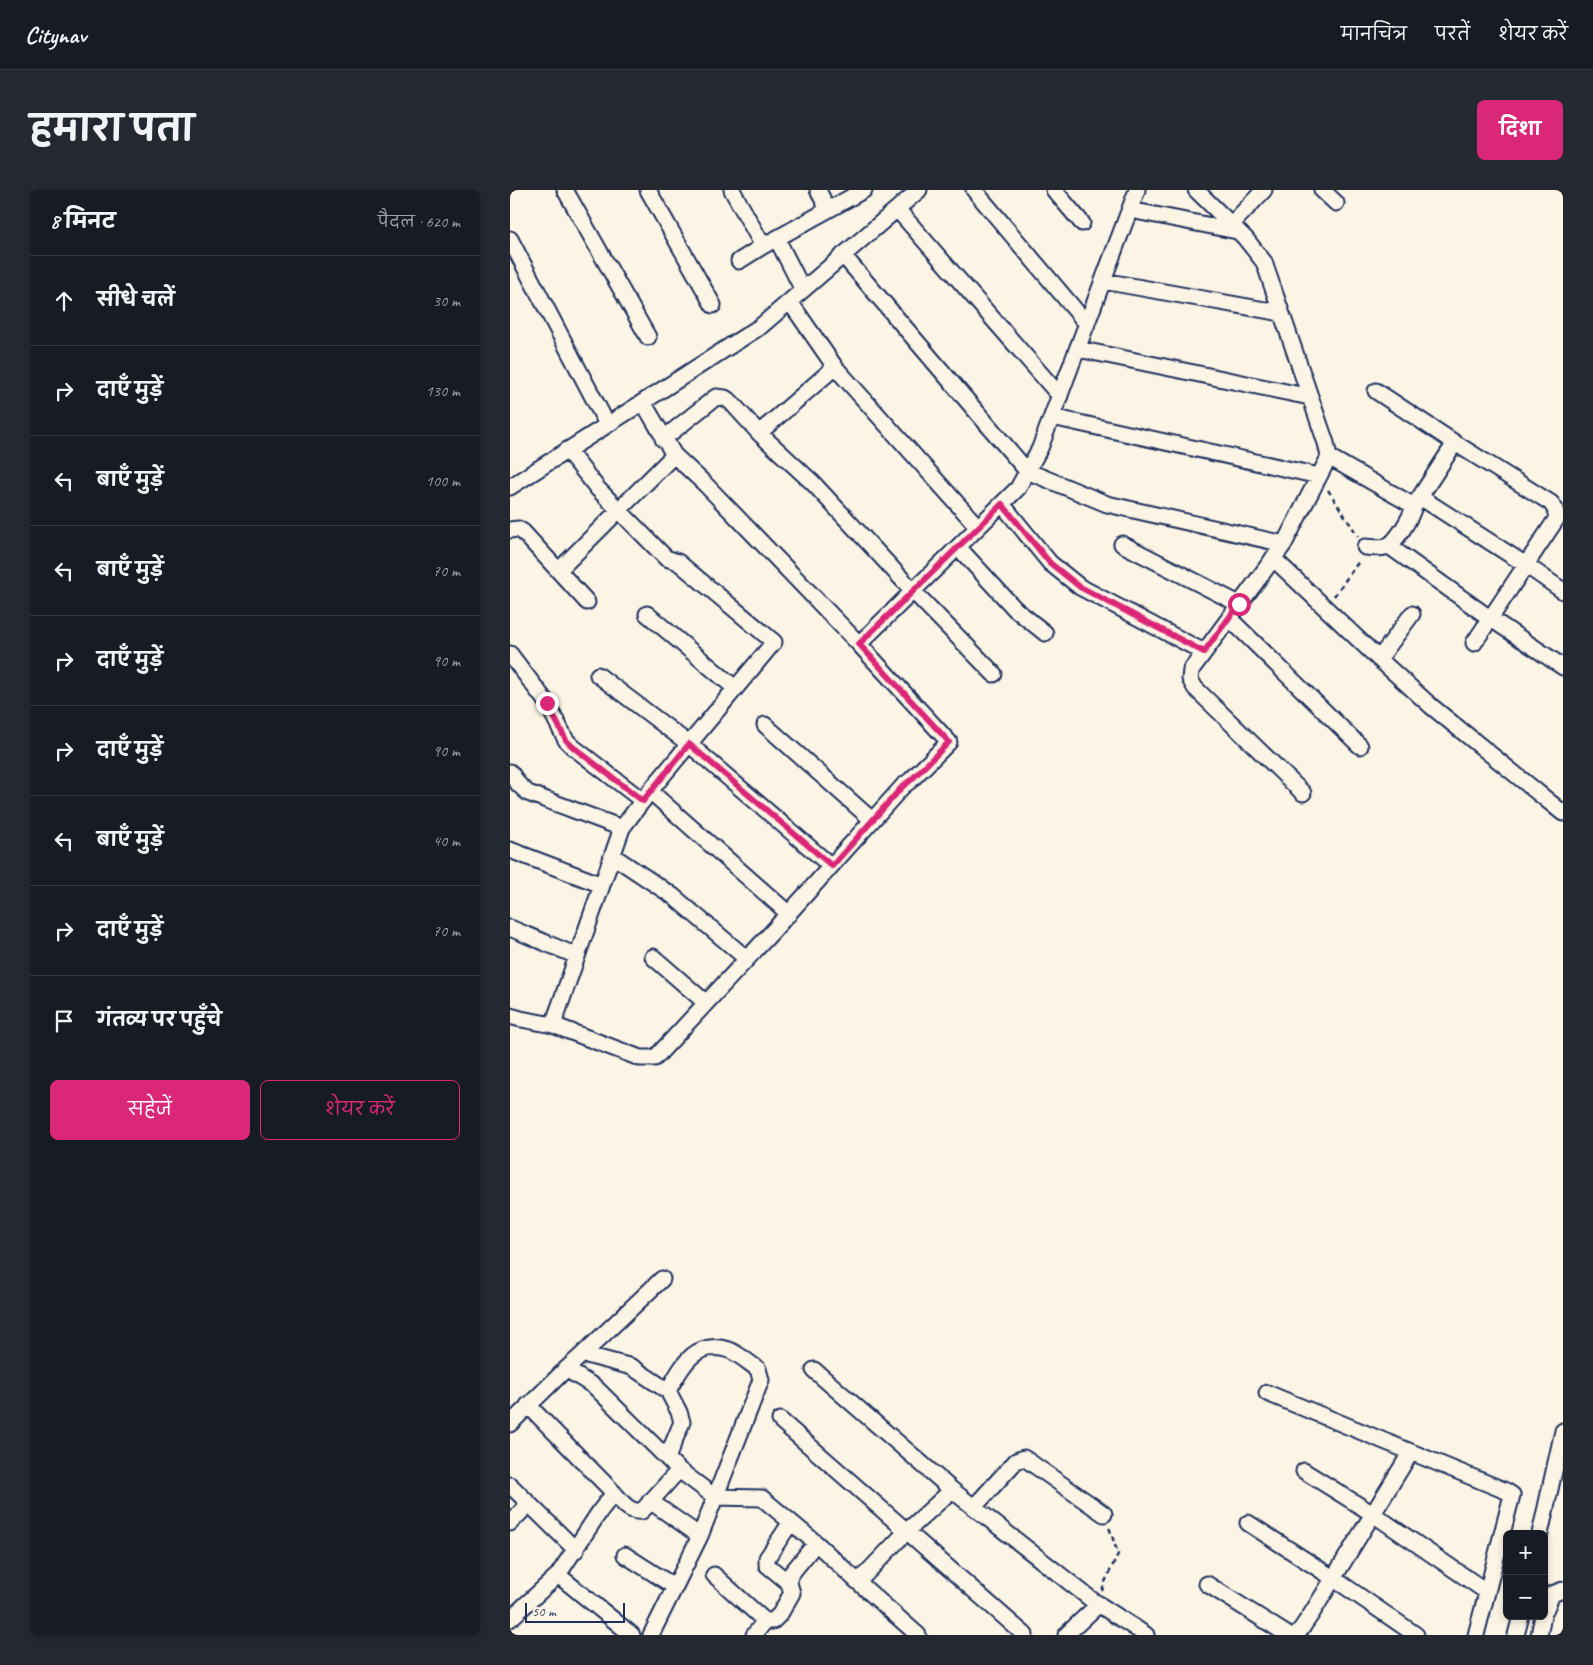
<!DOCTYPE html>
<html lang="hi">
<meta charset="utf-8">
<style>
:root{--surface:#171b24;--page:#242831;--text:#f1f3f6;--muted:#9ea1a6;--line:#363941;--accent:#db2777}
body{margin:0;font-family:Caveat,"Playpen Sans Deva",sans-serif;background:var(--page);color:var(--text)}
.controls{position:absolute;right:15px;bottom:15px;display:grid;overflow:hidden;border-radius:8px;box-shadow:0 2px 8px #0003}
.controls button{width:45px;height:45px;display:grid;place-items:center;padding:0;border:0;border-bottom:1px solid var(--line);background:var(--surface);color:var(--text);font:25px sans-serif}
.scale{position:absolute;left:15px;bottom:12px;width:100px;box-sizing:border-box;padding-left:5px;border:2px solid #1b2f5e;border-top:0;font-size:14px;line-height:18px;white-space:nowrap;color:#1b2f5e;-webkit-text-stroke:4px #fcf5e5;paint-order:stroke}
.stop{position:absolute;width:15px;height:15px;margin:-11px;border:4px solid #db2777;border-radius:50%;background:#fff}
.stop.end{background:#db2777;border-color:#fff;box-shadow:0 1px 5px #0008}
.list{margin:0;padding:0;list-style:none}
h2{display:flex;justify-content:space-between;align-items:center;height:65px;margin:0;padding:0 20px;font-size:21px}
h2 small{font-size:16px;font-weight:400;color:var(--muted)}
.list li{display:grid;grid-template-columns:32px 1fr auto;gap:15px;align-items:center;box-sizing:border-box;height:90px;padding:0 20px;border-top:1px solid var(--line)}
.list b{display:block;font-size:19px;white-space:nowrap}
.list em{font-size:16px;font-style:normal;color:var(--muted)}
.actions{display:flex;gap:10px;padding:15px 20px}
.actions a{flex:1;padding:11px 0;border:1px solid var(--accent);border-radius:8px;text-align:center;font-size:18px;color:var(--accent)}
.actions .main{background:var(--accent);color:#fff}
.icon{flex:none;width:28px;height:28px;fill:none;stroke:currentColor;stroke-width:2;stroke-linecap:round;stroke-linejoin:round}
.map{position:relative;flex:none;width:1053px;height:1445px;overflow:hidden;border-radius:8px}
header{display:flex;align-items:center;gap:30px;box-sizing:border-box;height:70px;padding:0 25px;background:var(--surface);border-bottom:1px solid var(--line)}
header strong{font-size:24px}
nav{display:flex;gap:28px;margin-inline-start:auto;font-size:18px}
.intro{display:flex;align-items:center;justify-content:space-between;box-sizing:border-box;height:120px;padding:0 30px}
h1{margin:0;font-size:35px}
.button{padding:12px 22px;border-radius:8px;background:var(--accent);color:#fff;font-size:18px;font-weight:700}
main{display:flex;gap:30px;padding:0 30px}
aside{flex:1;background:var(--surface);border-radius:8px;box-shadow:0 2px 8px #0003}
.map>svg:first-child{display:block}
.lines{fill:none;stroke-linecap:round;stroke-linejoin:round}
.minor-casing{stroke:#1b2f5e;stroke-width:19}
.path{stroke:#1b2f5e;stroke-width:2.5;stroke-dasharray:5 4;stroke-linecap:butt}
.minor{stroke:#fcf5e5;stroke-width:15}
.route{stroke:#db2777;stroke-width:6}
</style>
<header>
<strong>Citynav</strong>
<nav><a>मानचित्र</a><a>परतें</a><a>शेयर करें</a></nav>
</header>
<div class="intro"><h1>हमारा पता</h1><a class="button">दिशा</a></div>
<main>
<aside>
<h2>8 मिनट<small>पैदल · 620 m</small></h2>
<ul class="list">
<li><svg class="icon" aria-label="ahead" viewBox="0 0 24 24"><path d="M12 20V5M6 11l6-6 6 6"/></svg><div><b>सीधे चलें</b></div><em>30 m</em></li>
<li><svg class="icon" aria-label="right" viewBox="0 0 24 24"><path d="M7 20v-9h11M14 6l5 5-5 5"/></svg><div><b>दाएँ मुड़ें</b></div><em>130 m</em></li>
<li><svg class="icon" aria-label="left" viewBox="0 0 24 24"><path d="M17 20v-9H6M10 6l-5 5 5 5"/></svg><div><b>बाएँ मुड़ें</b></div><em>100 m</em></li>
<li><svg class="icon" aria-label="left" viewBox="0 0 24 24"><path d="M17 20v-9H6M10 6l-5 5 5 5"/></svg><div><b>बाएँ मुड़ें</b></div><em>70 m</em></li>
<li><svg class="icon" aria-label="right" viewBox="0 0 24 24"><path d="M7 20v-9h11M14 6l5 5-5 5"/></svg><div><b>दाएँ मुड़ें</b></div><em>90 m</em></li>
<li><svg class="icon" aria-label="right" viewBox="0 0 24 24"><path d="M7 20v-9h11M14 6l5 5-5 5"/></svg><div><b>दाएँ मुड़ें</b></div><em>90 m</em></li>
<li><svg class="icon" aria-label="left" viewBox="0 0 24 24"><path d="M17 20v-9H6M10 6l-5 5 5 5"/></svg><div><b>बाएँ मुड़ें</b></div><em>40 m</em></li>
<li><svg class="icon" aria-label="right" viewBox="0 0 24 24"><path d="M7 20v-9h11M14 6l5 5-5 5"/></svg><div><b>दाएँ मुड़ें</b></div><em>70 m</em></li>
<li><svg class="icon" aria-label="arrive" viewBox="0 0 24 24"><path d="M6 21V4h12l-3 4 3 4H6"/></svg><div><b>गंतव्य पर पहुँचे</b></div></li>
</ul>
<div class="actions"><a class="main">सहेजें</a><a>शेयर करें</a></div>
</aside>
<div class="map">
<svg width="1053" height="1445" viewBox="0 0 1053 1445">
<rect width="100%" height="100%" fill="#fcf5e5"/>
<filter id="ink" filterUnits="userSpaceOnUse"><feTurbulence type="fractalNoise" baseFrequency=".02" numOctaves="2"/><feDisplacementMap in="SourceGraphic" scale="10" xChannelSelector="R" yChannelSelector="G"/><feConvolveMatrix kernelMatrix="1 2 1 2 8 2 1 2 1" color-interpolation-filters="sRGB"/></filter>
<g filter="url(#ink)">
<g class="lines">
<defs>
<path id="minor" d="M55 0 138 147
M138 0 203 115
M222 0 253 56
M308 0 318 20
M464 0 577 134
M544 0 572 33
M686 0 735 48 754 72 816 253 819 267 774 354
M812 0 826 13
M387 19 550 206
M620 20 727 41
M721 35 754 0
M0 49 97 234
M267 49 293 100
M333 65 517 281 597 314 774 354 681 480 680 489 685 498 793 603
M229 71 253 56 354 0
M593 91 771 123
M280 112 325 177 468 337
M568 159 800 207
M866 201 945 253 904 316
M542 227 809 286
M249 243 325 177
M153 249 206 207 215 208 221 212 249 243 303 293 403 401 484 484
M945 253 1041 313 1045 319 1047 328 964 453
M57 260 88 299 156 368 168 372 264 452 140 601 112 638 43 835 130 868H145L262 742 393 596 401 590 439 552 349 454 195 294 164 265 133 212 251 136 409 0
M819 267 904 316C901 327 886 354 875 357 869 359 861 357 855 357
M0 297 133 212
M910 307 1016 375 1053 401
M492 314 540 373 570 397 694 462
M0 340 8 339 13 342 77 412
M612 354 729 414
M879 356 974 424 1053 477
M448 357 505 419 535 443
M763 368 869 469 921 516 1053 623
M49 380 164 265
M137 424 225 498
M719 428 850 556
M349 454 508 298 530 258 627 0
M0 464 37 513 56 550 63 557 133 611
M869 469 902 424
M88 485 179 554 321 676
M255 535 362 630
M0 582 9 595 18 603 112 638
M140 601 279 724
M0 660 92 695
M103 666 163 706 237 769
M0 738 67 766
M143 767 196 813
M0 826 11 829 43 835
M73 1164 152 1089
M56 1179 73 1164 122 1177 158 1201 169 1222 172 1232 157 1268
M304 1180 442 1300 582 1410 636 1445
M757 1203 996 1301 1002 1305 966 1445
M18 1215 104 1303
M270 1230 515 1445
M0 1234 56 1179 85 1197 169 1280 205 1307 252 1308 306 1353 348 1392 396 1342 442 1300
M794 1281 863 1324 977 1402
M0 1295 66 1360
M140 1311 190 1346
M464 1317 506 1271 514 1268 594 1324
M0 1333 19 1314
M738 1333 823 1388 906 1445
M1030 1344 1053 1241
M115 1365 165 1397
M48 1385 122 1445
M204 1385 255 1431
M348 1392 408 1445
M279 1393 257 1375V1368L281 1332
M697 1394 778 1445
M1034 1423 1042 1404 1053 1400
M0 1429 48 1385 90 1321 104 1303C112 1312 119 1323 132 1321L169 1280
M141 1445 190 1346 251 1190 248 1179C239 1173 229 1164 219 1160 185 1149 172 1176 158 1201
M244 1445 255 1431H263L270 1424 282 1403 279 1393 280 1385 306 1353
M556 1445 589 1414
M787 1445 802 1423 901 1262
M1006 1445 1011 1426
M1029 1445 1033 1426"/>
</defs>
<use href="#minor" class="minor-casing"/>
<path class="path" d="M818 300 848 346
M824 406 850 370
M592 1401 594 1394 608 1364 599 1337"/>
<use href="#minor" class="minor"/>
</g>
</g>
<g class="lines" filter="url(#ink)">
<path class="route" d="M37 513 56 550 63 557 133 611 179 554 322 676 393 596 401 590 439 552 349 454 492 314 540 373 570 397 694 462 729 414"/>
</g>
</svg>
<div class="controls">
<button>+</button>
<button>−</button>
</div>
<div class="scale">50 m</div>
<div class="stop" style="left:729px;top:414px"></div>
<div class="stop end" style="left:37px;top:513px"></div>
</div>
</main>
